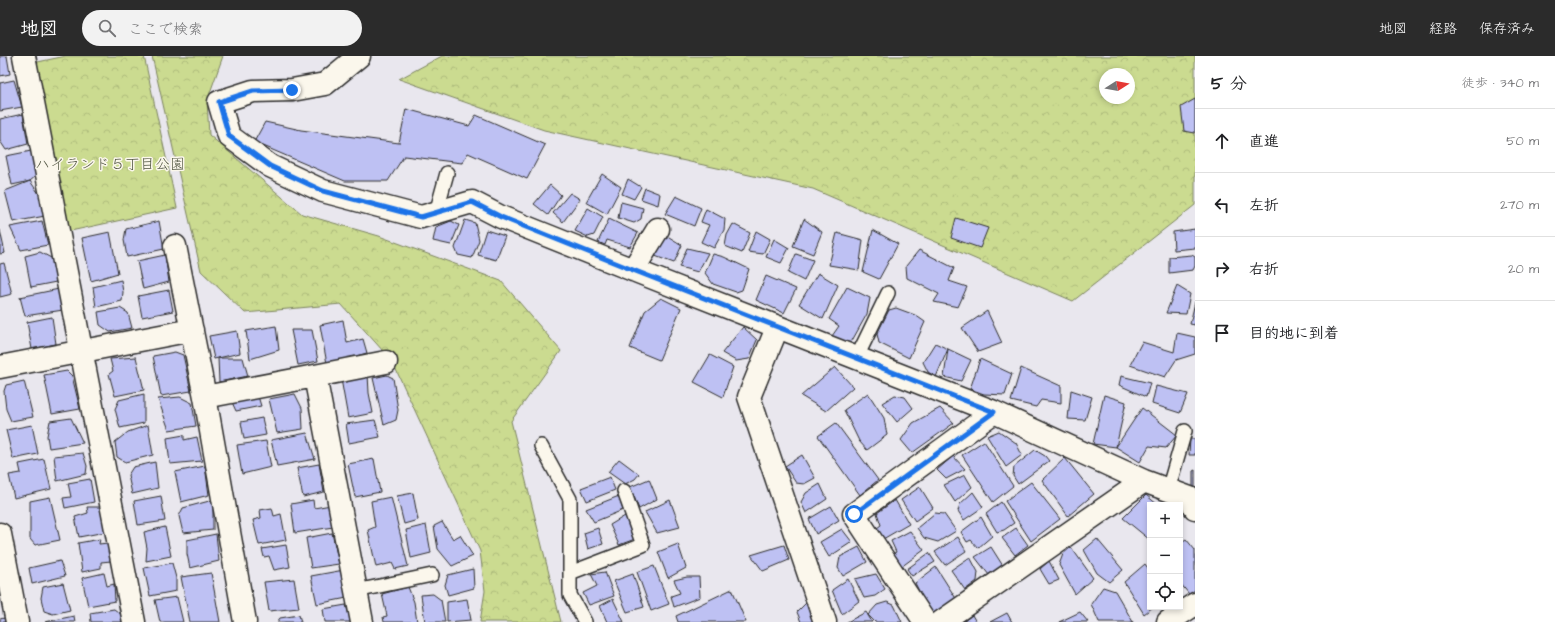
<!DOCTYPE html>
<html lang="ja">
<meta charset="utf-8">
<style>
:root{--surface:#fff;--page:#f2f2f2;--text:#202124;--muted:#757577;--line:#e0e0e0;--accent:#2b2b2b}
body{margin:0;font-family:"Architects Daughter","Klee One",sans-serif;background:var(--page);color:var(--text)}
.controls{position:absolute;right:12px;bottom:12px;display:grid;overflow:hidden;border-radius:0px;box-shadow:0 2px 6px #0003}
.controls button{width:36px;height:36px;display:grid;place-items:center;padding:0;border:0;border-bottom:1px solid var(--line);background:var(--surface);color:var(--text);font:20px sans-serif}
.compass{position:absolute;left:1099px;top:12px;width:36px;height:36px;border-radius:50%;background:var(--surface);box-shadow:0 2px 6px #0003;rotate:79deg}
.stop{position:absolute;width:12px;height:12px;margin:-9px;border:3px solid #1a73e8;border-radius:50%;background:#fff}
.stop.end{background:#1a73e8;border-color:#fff;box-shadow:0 1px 4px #0008}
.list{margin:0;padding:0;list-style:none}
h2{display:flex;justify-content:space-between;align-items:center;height:52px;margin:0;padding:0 16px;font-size:17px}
h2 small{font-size:13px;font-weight:400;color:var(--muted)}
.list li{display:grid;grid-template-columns:26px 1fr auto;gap:12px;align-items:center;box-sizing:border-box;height:64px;padding:0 16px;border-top:1px solid var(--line)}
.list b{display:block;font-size:15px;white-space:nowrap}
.list em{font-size:13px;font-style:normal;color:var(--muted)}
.icon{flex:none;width:22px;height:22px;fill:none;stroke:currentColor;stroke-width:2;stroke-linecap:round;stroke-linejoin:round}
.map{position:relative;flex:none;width:1195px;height:566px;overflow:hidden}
header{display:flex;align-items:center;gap:24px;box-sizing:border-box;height:56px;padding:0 20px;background:var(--accent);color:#fff}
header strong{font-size:19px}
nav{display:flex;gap:22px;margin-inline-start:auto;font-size:14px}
.search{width:280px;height:36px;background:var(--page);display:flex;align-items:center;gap:10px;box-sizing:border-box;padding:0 14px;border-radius:22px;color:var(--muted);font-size:15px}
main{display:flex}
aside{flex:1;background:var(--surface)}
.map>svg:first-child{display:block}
.forest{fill:url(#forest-crowns);stroke:#7b835e;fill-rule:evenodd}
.building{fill:#bec1f3;stroke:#2b2b2b}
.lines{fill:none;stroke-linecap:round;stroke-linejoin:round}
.lane-casing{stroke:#2b2b2b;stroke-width:16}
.street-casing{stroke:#2b2b2b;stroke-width:25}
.lane{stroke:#fbf7ec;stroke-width:13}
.street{stroke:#fbf7ec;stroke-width:22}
.route{stroke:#1a73e8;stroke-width:5}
.labels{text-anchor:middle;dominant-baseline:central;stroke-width:3;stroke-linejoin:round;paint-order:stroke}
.park-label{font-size:15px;fill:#535744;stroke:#fbf7ec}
</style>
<header>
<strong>地図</strong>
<div class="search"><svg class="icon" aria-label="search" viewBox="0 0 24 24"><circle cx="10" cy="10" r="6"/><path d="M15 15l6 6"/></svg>ここで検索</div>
<nav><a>地図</a><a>経路</a><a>保存済み</a></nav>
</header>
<main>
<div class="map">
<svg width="1195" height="566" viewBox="0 0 1195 566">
<defs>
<pattern id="forest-crowns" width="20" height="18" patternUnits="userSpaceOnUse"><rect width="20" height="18" fill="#cbdb90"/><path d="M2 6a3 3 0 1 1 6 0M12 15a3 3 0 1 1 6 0" fill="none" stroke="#aebc7c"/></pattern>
</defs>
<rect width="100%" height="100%" fill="#e9e7ee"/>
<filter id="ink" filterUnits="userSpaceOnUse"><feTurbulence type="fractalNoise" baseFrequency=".025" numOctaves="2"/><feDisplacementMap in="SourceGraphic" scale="8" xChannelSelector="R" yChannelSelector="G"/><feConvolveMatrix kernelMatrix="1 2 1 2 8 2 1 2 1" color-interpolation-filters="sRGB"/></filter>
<g filter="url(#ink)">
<path class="forest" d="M66 0H144L177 152 66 176 33 7Z
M152 0H223L207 45 209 79 302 158 379 180 501 225 561 295 511 365 561 566H480L485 535 480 495 392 305 341 248 245 257 201 215Z
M442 0H1195V149L1073 245 813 133 544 74 399 23ZM1105 18H1129V42H1105Z"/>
<path class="building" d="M0 0H7L10 18 0 20Z
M14 24 22 51 0 55V27Z
M1195 43V77L1184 75 1181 51Z
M406 53 469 70 476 59 545 89 527 123 468 97 462 107 404 100 388 125H345L254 86 265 66 301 74 399 87Z
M23 58 28 88 6 94 0 85V63Z
M31 95 36 120 30 125 12 129 6 100Z
M602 118 621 131 607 158 586 146Z
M628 123 641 131 634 143 622 138Z
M30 125 42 142 45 160 13 166 5 135Z
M550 129 561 139 548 159 534 148Z
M645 132 660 138 658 149 641 143Z
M570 137 580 143 563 166 553 157Z
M676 140 701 152 694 170 665 158Z
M621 146 643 152 641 163 634 167 618 162Z
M588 152 603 161 594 179 588 181 575 175Z
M706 153 725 163 724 174 714 192 701 186 709 169 701 166Z
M956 162 988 172 980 192 951 182Z
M609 163 638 177 630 191 607 184 605 189 598 186Z
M804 163 822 176 813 198 793 190Z
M465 164 475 167 479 184 472 202 458 199 455 192Z
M42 165 48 189 21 194 10 171Z
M159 165 164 193 127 201 124 184 126 173Z
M451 165 459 169 451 189 433 185 436 171Z
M733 168 750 177 742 197 725 190 727 179Z
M1195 173V192L1174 194 1173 176Z
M0 174 5 197 0 198Z
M486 174 505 180 496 204 478 199Z
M873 174 898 188 879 223 863 216Z
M756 175 770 183 763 198 748 196Z
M110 176 118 217 91 225 82 182Z
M837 177 863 184 859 214 829 209Z
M669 181 682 189 674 207 655 200 661 186Z
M774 183 789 192 781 207 766 201Z
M687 192 708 197 698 216 679 211Z
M919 194 954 212 949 225 967 231 958 251 934 246 939 238 907 222 906 210Z
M40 196 53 203 56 226 31 231 25 200Z
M713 198 724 201 749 213 742 234 736 236 713 228 705 217Z
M796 198 813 204 804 225 788 217Z
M165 199 169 226 143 233 137 205Z
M1192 199 1195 201V210L1193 214 1169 217V201Z
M4 207 12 238 0 241V208Z
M818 217 838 229 823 263 799 248Z
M766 220 796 233 784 257 756 244Z
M121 224 123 236 122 245 96 251 93 231Z
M1177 230 1190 238 1186 258 1166 257Z
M847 231 870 242 867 258 849 290 832 280 839 270 829 263Z
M59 233 63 254 25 260 20 241Z
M169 234 173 255 142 261 138 240Z
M661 242 681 252 659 304 630 292 645 255Z
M1195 246V269L1190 268Z
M120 252 128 257 132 272 110 276 100 269 98 256Z
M896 252 915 259 925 266 909 302 879 287 877 278 889 254Z
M987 255 1002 287 978 296 962 272Z
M52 261 56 288 32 293 27 266Z
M343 264 347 287 363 283 367 297 327 308 320 269Z
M276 270 279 294 250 303 246 275Z
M743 271 757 284 749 303 736 305 722 297Z
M291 274H312L318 305 298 309Z
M237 275 240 297 214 303 209 280Z
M1177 277 1195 281V298L1176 304 1165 321 1130 309 1142 286 1174 296Z
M935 287 948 293 936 321 928 316 923 306Z
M948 293 971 304 961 325 944 321Z
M175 296 183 299 191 335 161 340 153 300Z
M710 299 733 311 723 341 694 326Z
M136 301 144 334 115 340 109 318 113 315 110 303Z
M218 302H243L248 320 219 326Z
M980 303 1012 318 1005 339 984 338 970 333Z
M835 311 853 331 826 355 801 340Z
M1021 312 1061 330V347L1041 344 1036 351 1011 345Z
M67 315 72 320 80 353 52 358 44 319Z
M368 318 369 337 373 357 348 362 341 323Z
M387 319 393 322 398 354 396 364 384 369 373 322Z
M1121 320 1150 327 1146 341 1119 329Z
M24 325 33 361 11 365 6 353 4 335 6 329Z
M1156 330 1188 338 1180 357 1152 348Z
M1071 334 1092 341 1085 364 1068 363Z
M257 337 261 350 236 355 231 344Z
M868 337 884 362 887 379 867 394 859 385 844 354Z
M144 338V367L120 372 115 353 119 344Z
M295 338 302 352 303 373 277 377 269 343Z
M895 339 905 341 913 352 897 366 882 347Z
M1104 339 1126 346 1116 391 1093 388Z
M180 341 192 347 196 370 169 374 158 343Z
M940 352 954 367 912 397 901 384 913 367Z
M1142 352 1177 379 1166 392 1149 390 1140 406 1116 391Z
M71 362 83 387 49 392 47 380 50 365Z
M262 362 266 379 244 383 241 366Z
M375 364 380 381 349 387 346 368Z
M836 367 878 424 860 439 818 380Z
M32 369 38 398 13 403 6 374Z
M148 369 153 399 125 406 117 401 115 386 128 376Z
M999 375 1016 387 1022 399 1006 411 987 380Z
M307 377 315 403 277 410 271 384Z
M184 379V384L197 381 202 405 170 408 167 382Z
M1190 383H1195V399H1189Z
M266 385 271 411 242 418 237 389Z
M984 385 1013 430 993 446 962 399Z
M1035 394 1045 400 1049 405 1018 428 1013 420 1014 411Z
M83 397 87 410 86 418 57 425 54 400Z
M802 399 815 422 804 428 796 427 785 410Z
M953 400 965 413 946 423 937 414Z
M1065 402 1094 438 1068 460 1042 424Z
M44 403 51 433 14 442 9 419 21 417 19 408Z
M374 403 380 436 355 441 348 408Z
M619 403 639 418 635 423 625 428 608 416Z
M155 406 158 432 132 438 128 419 133 411Z
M319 408 324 436 303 441 297 412Z
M205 410 209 439 181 446 175 416Z
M1195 414V432H1193V415Z
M965 419 972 431 955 446 944 429Z
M610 421 615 434 587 445 581 432Z
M90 423 94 446 65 452 63 442 71 441 68 427Z
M649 423 657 443 639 453 630 431Z
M1031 426 1060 463 1031 485 1005 445Z
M820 428 827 443 806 457 801 446 806 437Z
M920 431 933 452 915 465 901 444Z
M973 436 983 451 964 464 958 455 960 448Z
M413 437 418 464 404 468 397 440Z
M1146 439 1158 449H1150V484L1123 462Z
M161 440 165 465 138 469 134 445Z
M619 440 623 454 594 466 586 453Z
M50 441 60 484 35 489 30 483V445Z
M391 441 408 510 395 513 392 507 376 511 368 474 375 471 371 445Z
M213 444V474L183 477 179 460 183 452Z
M313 444 314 452 331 449 333 471 295 477 291 448Z
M670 444 680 471 657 477 645 456Z
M895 444 909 468 883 483 877 472 881 469 877 457Z
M1001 446 1014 467 1004 474 997 476 986 458Z
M831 450 839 464 816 478 809 463Z
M87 451H100L105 476 79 481 75 461 88 457Z
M272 452 274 460 281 458 286 484 259 489 253 464 261 462 260 454Z
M935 457 944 458 956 475 938 486 924 482 917 472Z
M625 460 635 483 619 489 610 469Z
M981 461 992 480 978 492 971 484 967 486 961 476Z
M442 466 453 483 460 479 473 500 452 510 438 493 434 470Z
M426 469 431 497 411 502 406 474Z
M165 471 171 500 146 505 147 492 144 476Z
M598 472 603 488 588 493 584 477Z
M1016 472 1028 489 1015 499 1002 482Z
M842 473 852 486 829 501 820 486Z
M910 475 924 494 901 511 891 499 896 496 891 485Z
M332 477 339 508 311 512 306 482Z
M216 478 219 505 190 512 187 498V484Z
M958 481 966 495 945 509 935 496Z
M100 483 99 488 108 487 111 505 101 506V512L82 516 78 487Z
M1097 483 1123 514 1109 526 1097 517 1084 494Z
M1186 483 1195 494V534L1189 538 1180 527V487Z
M678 488 686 512 668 522 658 496Z
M286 489 290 511 274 514 269 500 264 501 262 493Z
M784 489 789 504 763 515 751 499Z
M859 491 867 506 843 520 838 512 840 501Z
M991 491 1003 510 989 519 975 501Z
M1071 491 1093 522 1075 538 1059 509 1063 498Z
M929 497 935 506 912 520 907 513Z
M970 501 978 516 977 525 965 534 951 514Z
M60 505 65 520 32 528 29 512Z
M1049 505 1059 524 1049 528 1040 513Z
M172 507 176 522V535L150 540 144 512Z
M1145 508 1150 515V551H1153L1144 558 1124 526Z
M654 510 669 548 651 555 637 516Z
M936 511 957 544 934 559 927 551 915 527Z
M473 513 474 532 448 539 445 529 448 519Z
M344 514 347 542 317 548 311 520Z
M605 516 614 540 589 549 583 537 597 530 591 518Z
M104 517 107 530 114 528 115 545 88 550 82 522Z
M211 517 220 566H190L181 521Z
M633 518 644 551 627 556 614 525Z
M876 518 885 533 875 540 864 542 855 523Z
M687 521H699L700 541 674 551 671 540 680 537 674 524Z
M294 523 299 552 269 555 264 526Z
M848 523 859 545 842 558 832 534Z
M63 527 70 554 53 558 44 555 41 542 43 531Z
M408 531 414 546 417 566H384L383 561 387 560 382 538Z
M1103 531 1115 535 1133 566H1099L1091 548Z
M732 533 746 566H678L676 560Z
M433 538 441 544 445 566H425L421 539Z
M177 541 183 566H160L155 544Z
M467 543 471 564 447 566V546Z
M613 543 624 566H607L600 550Z
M887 546 894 549 902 566H875L868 559 877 549Z
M806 547 814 566H801L797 556Z
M346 549 351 566H325L323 553Z
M114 553 122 559 123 566H91L90 557Z
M866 556 872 566H847Z
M1080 556 1088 566H1059Z
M1007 557 1012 566H990Z
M299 559 301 566H277L280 562Z
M972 559 976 566H963Z
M74 560 75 566H45Z
M4 562 5 566H0V563Z"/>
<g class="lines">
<defs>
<path id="lane" d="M436 157 447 117
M856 303 888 237
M541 390 570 443V539L585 566
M1168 434 1185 375
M570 517 643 489 624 435
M356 535 432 519"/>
<path id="street" d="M24 0 134 566
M359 0 325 28 292 34 253 35 219 46 229 80 270 110 323 135 421 161 472 146 501 161 633 214 994 356 1144 425 1190 442 1195 452
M175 190 205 341 245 566
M633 214 658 173
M777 272 749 341 825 566
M0 311 192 274
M315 320 386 306
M205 341 315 320 362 566
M0 478 17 566
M925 566 854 458 994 356
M941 566 1144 425
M1168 566 1195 548"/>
</defs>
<use href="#lane" class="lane-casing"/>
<use href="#street" class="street-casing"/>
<use href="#lane" class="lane"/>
<use href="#street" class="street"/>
</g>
</g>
<g class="lines" filter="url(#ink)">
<path class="route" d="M292 34 253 35 219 46 229 80 270 110 323 135 421 161 472 146 501 161 633 214 994 356 854 458"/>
</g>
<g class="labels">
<g class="park-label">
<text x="110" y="108">ハイランド５丁目公園</text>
</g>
</g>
</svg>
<div class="controls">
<button>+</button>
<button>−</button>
<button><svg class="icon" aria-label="locate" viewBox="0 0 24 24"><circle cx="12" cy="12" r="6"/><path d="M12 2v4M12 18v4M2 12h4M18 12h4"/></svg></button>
</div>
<svg class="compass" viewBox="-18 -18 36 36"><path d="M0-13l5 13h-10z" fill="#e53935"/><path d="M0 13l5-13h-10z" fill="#757577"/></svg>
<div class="stop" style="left:854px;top:458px"></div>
<div class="stop end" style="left:292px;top:34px"></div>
</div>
<aside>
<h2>5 分<small>徒歩 · 340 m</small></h2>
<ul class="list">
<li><svg class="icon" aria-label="ahead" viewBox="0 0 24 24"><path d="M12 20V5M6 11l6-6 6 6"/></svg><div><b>直進</b></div><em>50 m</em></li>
<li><svg class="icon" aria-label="left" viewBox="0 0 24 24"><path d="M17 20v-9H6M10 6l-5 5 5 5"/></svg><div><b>左折</b></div><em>270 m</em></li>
<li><svg class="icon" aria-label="right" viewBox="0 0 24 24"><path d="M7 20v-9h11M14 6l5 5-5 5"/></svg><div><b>右折</b></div><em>20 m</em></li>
<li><svg class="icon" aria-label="arrive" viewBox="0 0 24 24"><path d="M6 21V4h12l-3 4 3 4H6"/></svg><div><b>目的地に到着</b></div></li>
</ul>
</aside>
</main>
